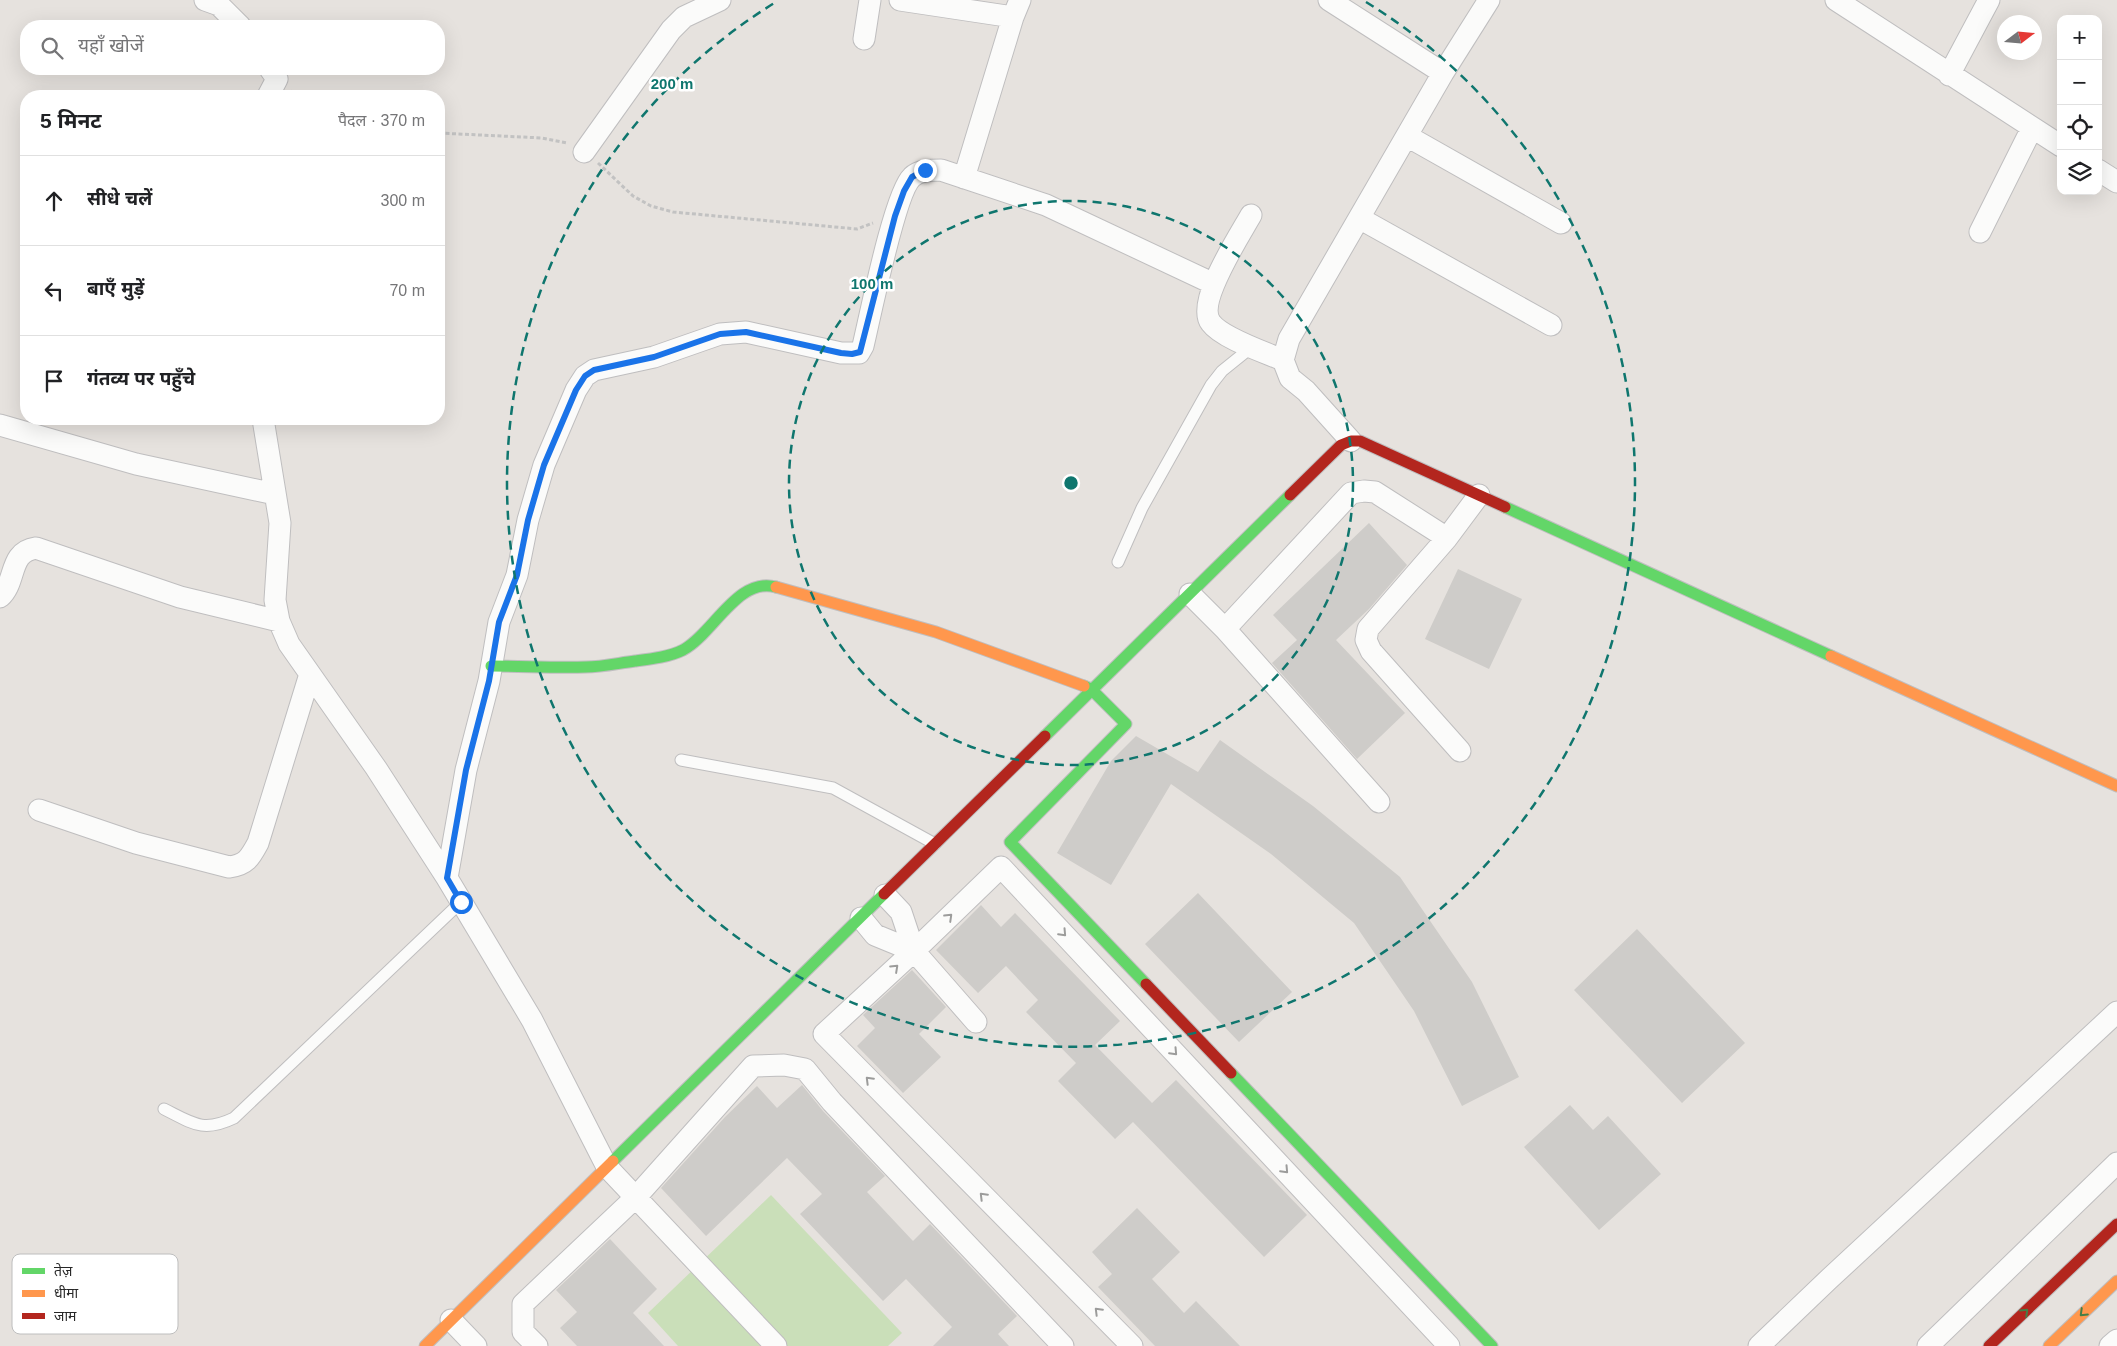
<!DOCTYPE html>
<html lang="hi">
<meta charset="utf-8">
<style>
:root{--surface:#fff;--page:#f2f2f2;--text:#202124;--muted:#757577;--line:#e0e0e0}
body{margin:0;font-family:Helvetica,"Noto Sans Devanagari",sans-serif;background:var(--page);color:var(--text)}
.controls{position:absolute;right:15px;top:15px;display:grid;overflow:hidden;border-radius:10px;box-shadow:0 5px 20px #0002}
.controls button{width:45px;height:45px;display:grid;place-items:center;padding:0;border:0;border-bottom:1px solid var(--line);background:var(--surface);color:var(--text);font:25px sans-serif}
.compass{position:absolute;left:1997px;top:15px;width:45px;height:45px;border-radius:50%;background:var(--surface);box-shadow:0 5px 20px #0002;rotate:74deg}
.stop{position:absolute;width:15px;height:15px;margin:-11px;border:4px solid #1a73e8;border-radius:50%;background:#fff}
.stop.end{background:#1a73e8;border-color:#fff;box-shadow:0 1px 5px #0008}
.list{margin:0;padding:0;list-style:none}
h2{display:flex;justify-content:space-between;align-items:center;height:65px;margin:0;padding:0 20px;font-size:21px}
h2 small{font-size:16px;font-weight:400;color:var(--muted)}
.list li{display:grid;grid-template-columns:32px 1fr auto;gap:15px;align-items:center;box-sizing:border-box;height:90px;padding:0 20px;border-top:1px solid var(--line)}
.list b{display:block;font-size:19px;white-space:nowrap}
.list em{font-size:16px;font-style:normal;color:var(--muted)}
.icon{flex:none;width:28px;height:28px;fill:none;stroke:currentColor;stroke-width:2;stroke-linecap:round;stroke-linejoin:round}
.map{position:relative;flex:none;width:2117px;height:1346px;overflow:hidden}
.search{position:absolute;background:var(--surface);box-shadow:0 5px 20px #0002;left:20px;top:20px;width:425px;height:55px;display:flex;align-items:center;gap:12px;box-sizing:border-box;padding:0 18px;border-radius:20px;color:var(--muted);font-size:19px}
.panel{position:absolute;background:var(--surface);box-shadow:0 5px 20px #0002;left:20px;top:90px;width:425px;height:335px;border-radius:20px}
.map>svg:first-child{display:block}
.green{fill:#cadfb9}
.building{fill:#ceccc9}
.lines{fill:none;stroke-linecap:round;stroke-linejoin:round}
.lane-casing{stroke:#bfbebf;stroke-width:13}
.street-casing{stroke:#bfbebf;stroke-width:23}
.fast-casing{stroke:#bfbebf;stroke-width:13}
.slow-casing{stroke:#bfbebf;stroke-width:13}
.jam-casing{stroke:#bfbebf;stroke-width:13}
.path{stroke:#c2c2c2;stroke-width:3;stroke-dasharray:4 2.5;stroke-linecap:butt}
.lane{stroke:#fbfbfa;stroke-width:11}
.street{stroke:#fbfbfa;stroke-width:21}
.fast{stroke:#63d668;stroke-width:11}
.slow{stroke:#ff974d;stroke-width:11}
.jam{stroke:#b3261e;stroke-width:11}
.oneway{stroke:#9c9c9b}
.oneway2{stroke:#457e48}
.route{stroke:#1a73e8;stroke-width:6}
.ring{fill:none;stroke:#0f766e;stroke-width:2.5;stroke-dasharray:9 6}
.key{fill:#fff;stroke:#bebebe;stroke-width:1}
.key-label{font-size:14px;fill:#272727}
.centre{fill:#0f766e;stroke:#fff;stroke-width:2.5}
.ring-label{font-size:15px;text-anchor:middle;font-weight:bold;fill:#0f766e;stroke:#fff;stroke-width:5;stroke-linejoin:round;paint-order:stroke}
</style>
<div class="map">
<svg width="2117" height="1346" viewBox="0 0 2117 1346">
<rect width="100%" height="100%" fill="#e6e2de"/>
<path class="green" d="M771 1195 902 1333 888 1346H678L648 1313Z"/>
<path class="building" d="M1369 523 1407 565 1369 609 1336 640 1405 713 1357 759 1272 663 1297 640 1273 615Z
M1458 569 1522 599 1489 669 1425 639Z
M1136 736 1198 772 1220 740 1313 806 1400 877 1472 982 1519 1077 1462 1106 1414 1011 1354 923 1271 854 1171 784 1111 885 1057 853 1111 761Z
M1198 893 1292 992 1239 1042 1145 944Z
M981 905 1001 927 1015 913 1120 1021 1095 1045 1152 1103 1176 1080 1307 1215 1264 1257 1133 1122 1115 1139 1058 1081 1076 1063 1026 1012 1038 1000 1006 966 978 993 936 950Z
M1637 929 1745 1043 1682 1103 1574 990Z
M912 970 946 1007 919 1034 941 1057 903 1093 857 1046 875 1028 863 1015Z
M802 1085 823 1111 885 1176 867 1192 913 1241 930 1224 1017 1316 998 1334 1009 1346H933L952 1327 906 1279 883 1301 800 1214 822 1194 787 1158 706 1236 661 1188 725 1117 757 1086 777 1108Z
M1570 1105 1593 1130 1608 1116 1661 1174 1599 1230 1524 1147Z
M1137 1208 1180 1252 1152 1279 1184 1313 1196 1301 1240 1346H1155L1098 1287 1112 1274 1092 1252Z
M610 1239 657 1289 633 1313 664 1346H577L560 1328 577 1312 556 1290Z"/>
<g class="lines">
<defs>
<path id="lane" d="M1118 562 1142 508 1211 385 1222 371 1253 346
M681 760 833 788 935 844
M164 1109C192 1123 203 1133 234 1118L461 902"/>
<path id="street" d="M205 0 219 5 240 26
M900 0 1013 17
M1329 0 1443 73
M1836 0 2061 146
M864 39 870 0
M1949 75 1989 0
M268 96 277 79 270 69
M1407 136 1561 223
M584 152 671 30 684 17 720 0
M2098 170 2117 182
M964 178 1013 17 1020 0
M1251 215C1240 235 1195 303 1211 323 1222 338 1264 352 1283 360
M1359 218 1551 325
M1980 232 2032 128
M263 419 280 523 275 600 279 621 289 644 376 768 447 878 532 1020 607 1167 776 1346
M0 425 136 464 275 494
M1351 441 1306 391 1290 378 1283 360 1289 339 1443 73 1489 0
M1447 538 1368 629 1366 640 1371 651 1460 751
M1190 594 1225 629 1379 802
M0 597C17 582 8 552 36 548L180 597 279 621
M1225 629 1351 493 1364 491 1375 492 1447 538 1479 495
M39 810 136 843 229 867C246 865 250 858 258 843L310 674
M447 878 466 770 489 681 499 622 517 575 528 520 544 465 576 390 585 376 594 370 654 357 720 334 746 332 841 353H859L863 346C870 317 895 192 912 177 919 170 931 170 941 170L1046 205 1214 284
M885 895 901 912 914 951 976 1022
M861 918 875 935 914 951
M451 1320 476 1346
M537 1346 523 1332V1304L636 1197 753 1066 784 1065 805 1069 832 1102 1063 1346
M1132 1346 824 1034 914 951 1001 867 1449 1346
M1759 1346 1828 1280 2117 1012
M1928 1346 2117 1163
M2110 1346 2117 1340"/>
<path id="fast" d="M1505 507 1831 656
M491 666C523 666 554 668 586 667 602 667 619 663 635 661 651 659 669 657 683 650 713 634 738 576 776 587
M1084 686 1091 689 1126 724 1010 842 1146 984
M1045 736 1290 495
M1231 1073 1492 1346
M613 1161 884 894"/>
<path id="slow" d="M776 587 936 632 1084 686
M1831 656 2117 786
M425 1346 613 1161
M2049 1346 2117 1281"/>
<path id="jam" d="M1290 495 1341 445 1351 441H1360L1505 507
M884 894 1045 736
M1146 984 1231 1073
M1989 1346 2117 1224"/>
</defs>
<use href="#lane" class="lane-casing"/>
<use href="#street" class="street-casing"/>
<use href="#fast" class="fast-casing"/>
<use href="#slow" class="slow-casing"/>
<use href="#jam" class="jam-casing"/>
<path class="path" d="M291 91 298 96
M439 133 542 138 567 143
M598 163 633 196 651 206 673 212 857 229 873 223"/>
<use href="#lane" class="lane"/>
<use href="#street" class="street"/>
<use href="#fast" class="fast"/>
<use href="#slow" class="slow"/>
<use href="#jam" class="jam"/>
</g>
<defs><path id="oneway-chevron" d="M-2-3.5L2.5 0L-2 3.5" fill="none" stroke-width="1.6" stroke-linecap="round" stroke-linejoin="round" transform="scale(1.25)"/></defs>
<g class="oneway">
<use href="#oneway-chevron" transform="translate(949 917) rotate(-44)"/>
<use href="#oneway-chevron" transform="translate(1063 933) rotate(47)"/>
<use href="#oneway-chevron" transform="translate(895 968) rotate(-43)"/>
<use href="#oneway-chevron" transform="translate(1174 1052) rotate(47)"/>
<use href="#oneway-chevron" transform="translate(869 1080) rotate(-135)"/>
<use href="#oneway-chevron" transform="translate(1285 1170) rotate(47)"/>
<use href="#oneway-chevron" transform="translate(983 1196) rotate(-135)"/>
<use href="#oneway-chevron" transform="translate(1098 1311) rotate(-135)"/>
</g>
<g class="oneway2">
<use href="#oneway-chevron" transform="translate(2025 1312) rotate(-44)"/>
<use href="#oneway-chevron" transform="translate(2083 1313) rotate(136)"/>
</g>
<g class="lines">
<path class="route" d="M461 902 447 878 466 770 489 681 499 622 517 575 528 520 544 465 576 390 585 376 594 370 654 357 720 334 746 332 841 353 852 354 860 352 895 216 904 191 912 177 925 170"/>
</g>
<g class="ring">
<circle cx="1071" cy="483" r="282"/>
<path d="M1366 2A564 564 0 1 1 776 2"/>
</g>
<rect x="12" y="1254" width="166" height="80" rx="8" class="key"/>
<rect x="22" y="1268" width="23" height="6" fill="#63d668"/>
<rect x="22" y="1290" width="23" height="7" fill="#ff974d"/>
<rect x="22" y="1313" width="23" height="6" fill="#b3261e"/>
<g class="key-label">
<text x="54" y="1276">तेज़</text>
<text x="54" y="1298">धीमा</text>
<text x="54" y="1321">जाम</text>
</g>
<circle cx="1071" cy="483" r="8" class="centre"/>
<g class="ring-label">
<text x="672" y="89">200 m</text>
<text x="872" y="289">100 m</text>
</g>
</svg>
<div class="controls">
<button>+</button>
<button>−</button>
<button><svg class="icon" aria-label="locate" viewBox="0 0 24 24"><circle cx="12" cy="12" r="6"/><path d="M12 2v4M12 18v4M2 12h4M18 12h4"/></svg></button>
<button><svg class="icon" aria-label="layers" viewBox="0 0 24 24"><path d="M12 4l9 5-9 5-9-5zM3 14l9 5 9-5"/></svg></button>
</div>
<svg class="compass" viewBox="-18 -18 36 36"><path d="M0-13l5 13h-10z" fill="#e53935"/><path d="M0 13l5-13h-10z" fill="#757577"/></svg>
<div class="stop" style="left:461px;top:902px"></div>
<div class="stop end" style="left:925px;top:170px"></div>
<div class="search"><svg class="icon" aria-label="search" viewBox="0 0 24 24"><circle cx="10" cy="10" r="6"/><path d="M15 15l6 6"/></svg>यहाँ खोजें</div>
<section class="panel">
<h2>5 मिनट<small>पैदल · 370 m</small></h2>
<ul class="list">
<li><svg class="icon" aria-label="ahead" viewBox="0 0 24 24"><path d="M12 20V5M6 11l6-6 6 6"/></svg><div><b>सीधे चलें</b></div><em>300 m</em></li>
<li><svg class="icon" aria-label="left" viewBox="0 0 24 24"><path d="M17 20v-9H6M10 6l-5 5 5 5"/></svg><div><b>बाएँ मुड़ें</b></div><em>70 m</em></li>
<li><svg class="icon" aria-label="arrive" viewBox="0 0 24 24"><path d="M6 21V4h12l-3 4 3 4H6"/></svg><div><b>गंतव्य पर पहुँचे</b></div></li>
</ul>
</section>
</div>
